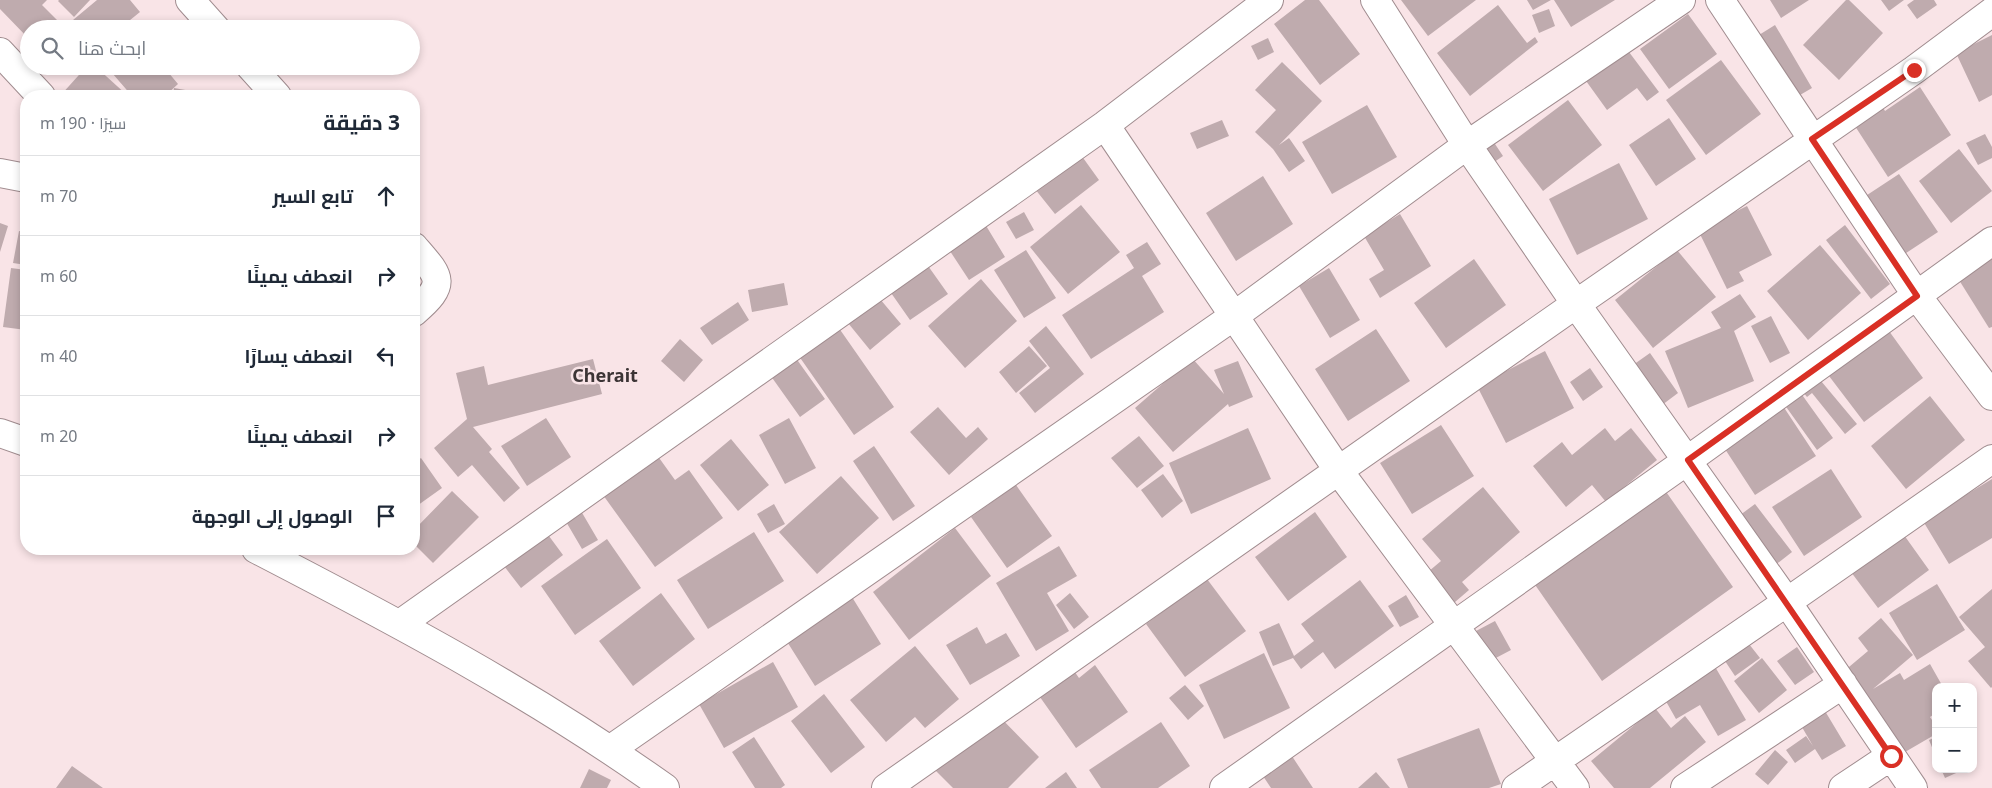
<!DOCTYPE html>
<html lang="ar">
<meta charset="utf-8">
<style>
:root{--surface:#fff;--page:#f6f6f7;--text:#1f2937;--muted:#747a83;--line:#e0e1e3}
body{margin:0;font-family:"Noto Sans",Cairo,sans-serif;background:var(--page);color:var(--text);direction:rtl}
.controls{position:absolute;right:15px;bottom:15px;display:grid;overflow:hidden;border-radius:10px;box-shadow:0 2px 8px #0003}
.controls button{width:45px;height:45px;display:grid;place-items:center;padding:0;border:0;border-bottom:1px solid var(--line);background:var(--surface);color:var(--text);font:25px sans-serif}
.stop{position:absolute;width:15px;height:15px;margin:-11px;border:4px solid #d93025;border-radius:50%;background:#fff}
.stop.end{background:#d93025;border-color:#fff;box-shadow:0 1px 5px #0008}
.list{margin:0;padding:0;list-style:none}
h2{display:flex;justify-content:space-between;align-items:center;height:65px;margin:0;padding:0 20px;font-size:21px}
h2 small{font-size:16px;font-weight:400;color:var(--muted)}
.list li{display:grid;grid-template-columns:32px 1fr auto;gap:15px;align-items:center;box-sizing:border-box;height:80px;padding:0 20px;border-top:1px solid var(--line)}
.list b{display:block;font-size:19px;white-space:nowrap}
.list em{font-size:16px;font-style:normal;color:var(--muted)}
.icon{flex:none;width:28px;height:28px;fill:none;stroke:currentColor;stroke-width:2;stroke-linecap:round;stroke-linejoin:round}
.map{position:relative;flex:none;width:1992px;height:788px;overflow:hidden;direction:ltr}
.search{position:absolute;background:var(--surface);box-shadow:0 2px 8px #0003;left:20px;top:20px;width:400px;height:55px;display:flex;align-items:center;gap:12px;box-sizing:border-box;padding:0 18px;border-radius:28px;color:var(--muted);font-size:19px}
.panel{position:absolute;background:var(--surface);box-shadow:0 2px 8px #0003;left:20px;top:90px;width:400px;height:465px;border-radius:20px;direction:rtl}
.map>svg:first-child{display:block}
.building{fill:#bfabae}
.lines{fill:none;stroke-linecap:round;stroke-linejoin:round}
.minor-casing{stroke:#a08c8f;stroke-width:30}
.major-casing{stroke:#a08c8f;stroke-width:30}
.minor{stroke:#fff;stroke-width:28}
.major{stroke:#fff;stroke-width:28}
.route{stroke:#d93025;stroke-width:6}
.labels{text-anchor:middle;dominant-baseline:central;stroke-width:5;stroke-linejoin:round;paint-order:stroke}
.quarter-label{font-size:18px;font-weight:bold;fill:#3c3435;stroke:#f9e4e7}
</style>
<div class="map">
<svg width="1992" height="788" viewBox="0 0 1992 788">
<rect width="100%" height="100%" fill="#f9e4e7"/>
<path class="building" d="M0 0H47L42 5 60 23 54 29H29V39L0 9Z
M59 0H90L74 17 58 1Z
M97 0H130L140 12 119 29H70L67 25Z
M1305 0H1319L1360 54 1320 85 1274 24Z
M1401 0H1476L1428 36Z
M1527 0H1551L1533 10Z
M1554 0H1615L1571 27Z
M1770 0H1809L1781 18Z
M1846 0H1849L1883 33 1839 80 1803 45Z
M1881 0H1904L1889 11Z
M1914 0H1934L1937 5 1917 19 1907 5Z
M1498 5 1527 43 1535 37 1538 42 1470 96 1437 53Z
M1549 9 1555 26 1539 33 1532 15Z
M1688 14 1717 54 1669 89 1640 49Z
M1775 25 1812 88 1788 102 1751 40Z
M1992 35V95L1979 102 1956 53Z
M1617 36 1659 92 1647 101 1637 88 1607 110 1576 67Z
M1268 38 1274 52 1258 60 1251 46Z
M1721 60 1761 114 1706 155 1666 100Z
M1282 62 1322 101 1279 145 1289 138 1305 161 1289 172 1273 149 1255 132 1276 110 1255 90Z
M87 66H95L128 96H60Z
M106 66H163L178 84 165 96H132Z
M1920 87 1951 135 1888 177 1853 123 1881 104 1885 111Z
M174 88 214 95V96H173Z
M1568 100 1602 145 1543 191 1508 145Z
M1367 105 1397 157 1332 194 1302 142Z
M1669 118 1696 159 1656 186 1629 145Z
M1222 120 1229 136 1197 149 1190 133Z
M1487 132 1503 156 1487 167 1471 143Z
M1985 134 1992 147V158L1978 165 1966 143Z
M1959 149 1992 191 1951 223 1919 181Z
M1081 155 1099 180 1055 214 1035 189Z
M1619 163 1648 219 1577 255 1549 199Z
M1899 174 1938 232 1897 259 1858 201Z
M1263 176 1293 224 1236 261 1206 213Z
M1081 205 1120 252 1068 294 1030 247Z
M1747 206 1772 255 1739 272 1744 281 1727 289 1698 230Z
M1024 212 1034 230 1016 239 1006 222Z
M1400 214 1431 266 1380 298 1369 279 1384 270 1364 236Z
M0 223 8 226 0 252Z
M985 224 1005 257 969 280 948 248Z
M1845 225 1890 284 1871 299 1826 240Z
M19 231 26 232V265L13 263Z
M1147 242 1161 264 1142 276 1164 312 1091 359 1062 315 1134 268 1126 255Z
M1820 245 1861 293 1808 340 1767 291Z
M1026 250 1056 298 1024 318 994 270Z
M1677 250 1716 297 1653 348 1615 300Z
M1474 259 1506 305 1446 348 1414 303Z
M1992 259V327L1989 328 1959 280Z
M926 263 948 294 910 320 889 290Z
M11 268 26 270V330L3 327Z
M1329 268 1360 320 1330 338 1299 286Z
M981 279 1017 321 965 368 928 326Z
M784 283 788 305 752 312 748 290Z
M875 293 901 324 870 350 844 318Z
M1740 294 1756 317 1734 331 1754 381 1688 408 1665 351 1721 328 1711 312Z
M738 302 749 320 712 345 700 328Z
M1771 316 1790 353 1770 363 1751 326Z
M834 321 894 407 854 435 794 349Z
M1046 326 1084 374 1035 413 1019 393 1050 368 1029 341Z
M1376 329 1410 381 1348 421 1315 369Z
M1889 331 1923 378 1864 422 1829 376Z
M680 339 703 360 684 382 661 361Z
M1029 346 1047 366 1016 393 999 372Z
M1545 351 1574 408 1506 443 1477 386Z
M1650 353 1678 393 1662 405 1633 365Z
M793 354 825 399 800 417 768 372Z
M1192 358 1224 394 1214 370 1238 361 1253 397 1229 407 1228 404 1173 452 1135 408Z
M593 359 602 394 473 427 492 449 489 452 520 488 504 502 472 465 458 477 434 448 467 419 456 373 484 366 488 385Z
M1590 368 1603 387 1583 401 1570 382Z
M1811 369 1857 424 1845 434 1812 393 1807 397 1795 382Z
M1795 385 1833 438 1817 450 1779 397Z
M1930 396 1965 440 1906 489 1871 446Z
M1783 406 1816 456 1755 495 1723 446Z
M938 407 966 438 978 427 988 439 949 475 910 432Z
M546 418 571 457 527 486 501 446Z
M789 418 816 468 785 484 759 435Z
M1441 425 1474 476 1412 514 1380 463Z
M1248 428 1271 479 1191 514 1169 463Z
M1605 428 1615 441 1631 428 1657 460 1606 502 1592 485 1566 507 1533 466 1562 442 1572 455Z
M1139 436 1164 466 1137 488 1111 458Z
M731 439 769 485 738 511 700 465Z
M874 446 915 506 893 521 853 461Z
M657 455 675 480 689 470 723 518 655 567 603 495Z
M421 458 442 488 414 508V463Z
M1831 469 1862 517 1804 556 1772 507Z
M1163 474 1183 501 1162 518 1141 490Z
M841 476 879 518 817 574 779 532Z
M1992 479V538L1949 564 1923 521Z
M1016 485 1052 536 1007 568 971 517Z
M1662 486 1733 587 1602 681 1531 579Z
M1483 487 1520 532 1462 582 1469 590 1448 608 1422 577 1441 561 1422 539Z
M452 491 479 517 433 563 414 544V530Z
M774 504 785 524 768 533 757 514Z
M1755 504 1792 552 1765 573 1728 524Z
M581 511 598 540 582 549 565 520Z
M1315 512 1347 557 1288 601 1255 557Z
M1894 521 1929 570 1878 608 1842 560Z
M955 528 991 576 909 640 873 592Z
M546 532 563 555 521 588 504 566Z
M754 532 784 581 708 629 677 580Z
M607 539 641 588 575 635 541 586Z
M1059 546 1077 576 1047 593 1069 631 1036 651 996 583Z
M1207 579 1246 631 1185 677 1146 624Z
M1360 580 1394 626 1335 669 1323 652 1301 669 1293 658 1273 666 1259 632 1279 623 1294 656 1314 641 1301 624Z
M1937 584 1965 630 1917 660 1889 613Z
M1992 589V687L1991 688 1968 661 1985 647 1959 617Z
M661 593 695 639 633 686 599 641Z
M1070 593 1089 617 1074 629 1056 605Z
M1406 595 1419 617 1400 627 1388 606Z
M852 597 881 644 815 686 786 640Z
M1881 618 1913 655 1873 689 1900 673 1904 680 1930 664 1943 687H1936V713L1930 717 1936 726V734L1893 759 1843 672 1868 651 1858 638Z
M1495 621 1511 650 1492 660 1476 631Z
M977 627 986 644 1006 633 1020 656 970 685 946 645Z
M1749 644 1760 658 1735 676 1725 661Z
M915 646 959 699 925 728 915 717 886 742 850 700Z
M1797 647 1814 672 1795 685 1777 661Z
M1264 653 1290 708 1224 739 1199 685Z
M1710 658 1746 720 1718 736 1700 705 1676 719 1659 689Z
M1762 658 1787 690 1759 713 1734 681Z
M773 662 798 707 724 748 699 704Z
M1070 665 1079 678 1095 665 1128 712 1076 748 1035 690Z
M1185 685 1204 706 1188 720 1169 698Z
M824 694 865 747 831 773 791 721Z
M1816 696 1846 746 1822 760 1815 749 1795 763 1786 750 1806 736 1813 746 1792 710Z
M1655 708 1671 728 1685 716 1706 742 1650 788H1614L1591 761Z
M993 710 1039 757 1008 788H953L934 769Z
M1161 722 1190 766 1158 788H1101L1089 770Z
M1479 728 1501 784 1489 788H1408L1397 759Z
M754 737 785 785 781 788H755L732 752Z
M1936 737V757L1929 740Z
M1284 744 1313 788H1271L1255 764Z
M1775 750 1788 762 1768 785 1755 774Z
M72 766 103 788H56Z
M589 769 611 780 607 788H580Z
M1941 769H1965L1945 778Z
M1066 772 1077 788H1045Z
M1376 772 1390 788H1358Z"/>
<g class="lines">
<defs>
<path id="minor" d="M190 0 216 29
M1375 0 1467 145 1576 304 1787 602 1913 788
M1720 0 1917 296 1992 396
M0 52 41 96
M250 66 277 96
M1105 125 1338 470 1575 788
M0 173 26 178
M414 247C440 277 448 283 414 312
M400 624 1105 125 1269 0
M611 749 1234 316 1467 145 1681 0
M886 788 1576 304 1914 70 1992 12
M1224 788 1688 460 1992 241
M1516 788 1787 602 1992 459
M1685 788 1843 684
M1843 788 1891 756"/>
<path id="major" d="M0 433 26 442
M256 549C397 622 535 695 665 788"/>
</defs>
<use href="#minor" class="minor-casing"/>
<use href="#major" class="major-casing"/>
<use href="#minor" class="minor"/>
<use href="#major" class="major"/>
</g>
<g class="lines">
<path class="route" d="M1891 756 1688 460 1917 296 1812 139 1914 70"/>
</g>
<g class="labels">
<g class="quarter-label">
<text x="605" y="375">Cherait</text>
</g>
</g>
</svg>
<div class="controls">
<button>+</button>
<button>−</button>
</div>
<div class="stop" style="left:1891px;top:756px"></div>
<div class="stop end" style="left:1914px;top:70px"></div>
<div class="search"><svg class="icon" aria-label="search" viewBox="0 0 24 24"><circle cx="10" cy="10" r="6"/><path d="M15 15l6 6"/></svg>ابحث هنا</div>
<section class="panel">
<h2>3 دقيقة<small>سيرًا · 190 m</small></h2>
<ul class="list">
<li><svg class="icon" aria-label="ahead" viewBox="0 0 24 24"><path d="M12 20V5M6 11l6-6 6 6"/></svg><div><b>تابع السير</b></div><em>70 m</em></li>
<li><svg class="icon" aria-label="right" viewBox="0 0 24 24"><path d="M7 20v-9h11M14 6l5 5-5 5"/></svg><div><b>انعطف يمينًا</b></div><em>60 m</em></li>
<li><svg class="icon" aria-label="left" viewBox="0 0 24 24"><path d="M17 20v-9H6M10 6l-5 5 5 5"/></svg><div><b>انعطف يسارًا</b></div><em>40 m</em></li>
<li><svg class="icon" aria-label="right" viewBox="0 0 24 24"><path d="M7 20v-9h11M14 6l5 5-5 5"/></svg><div><b>انعطف يمينًا</b></div><em>20 m</em></li>
<li><svg class="icon" aria-label="arrive" viewBox="0 0 24 24"><path d="M6 21V4h12l-3 4 3 4H6"/></svg><div><b>الوصول إلى الوجهة</b></div></li>
</ul>
</section>
</div>
